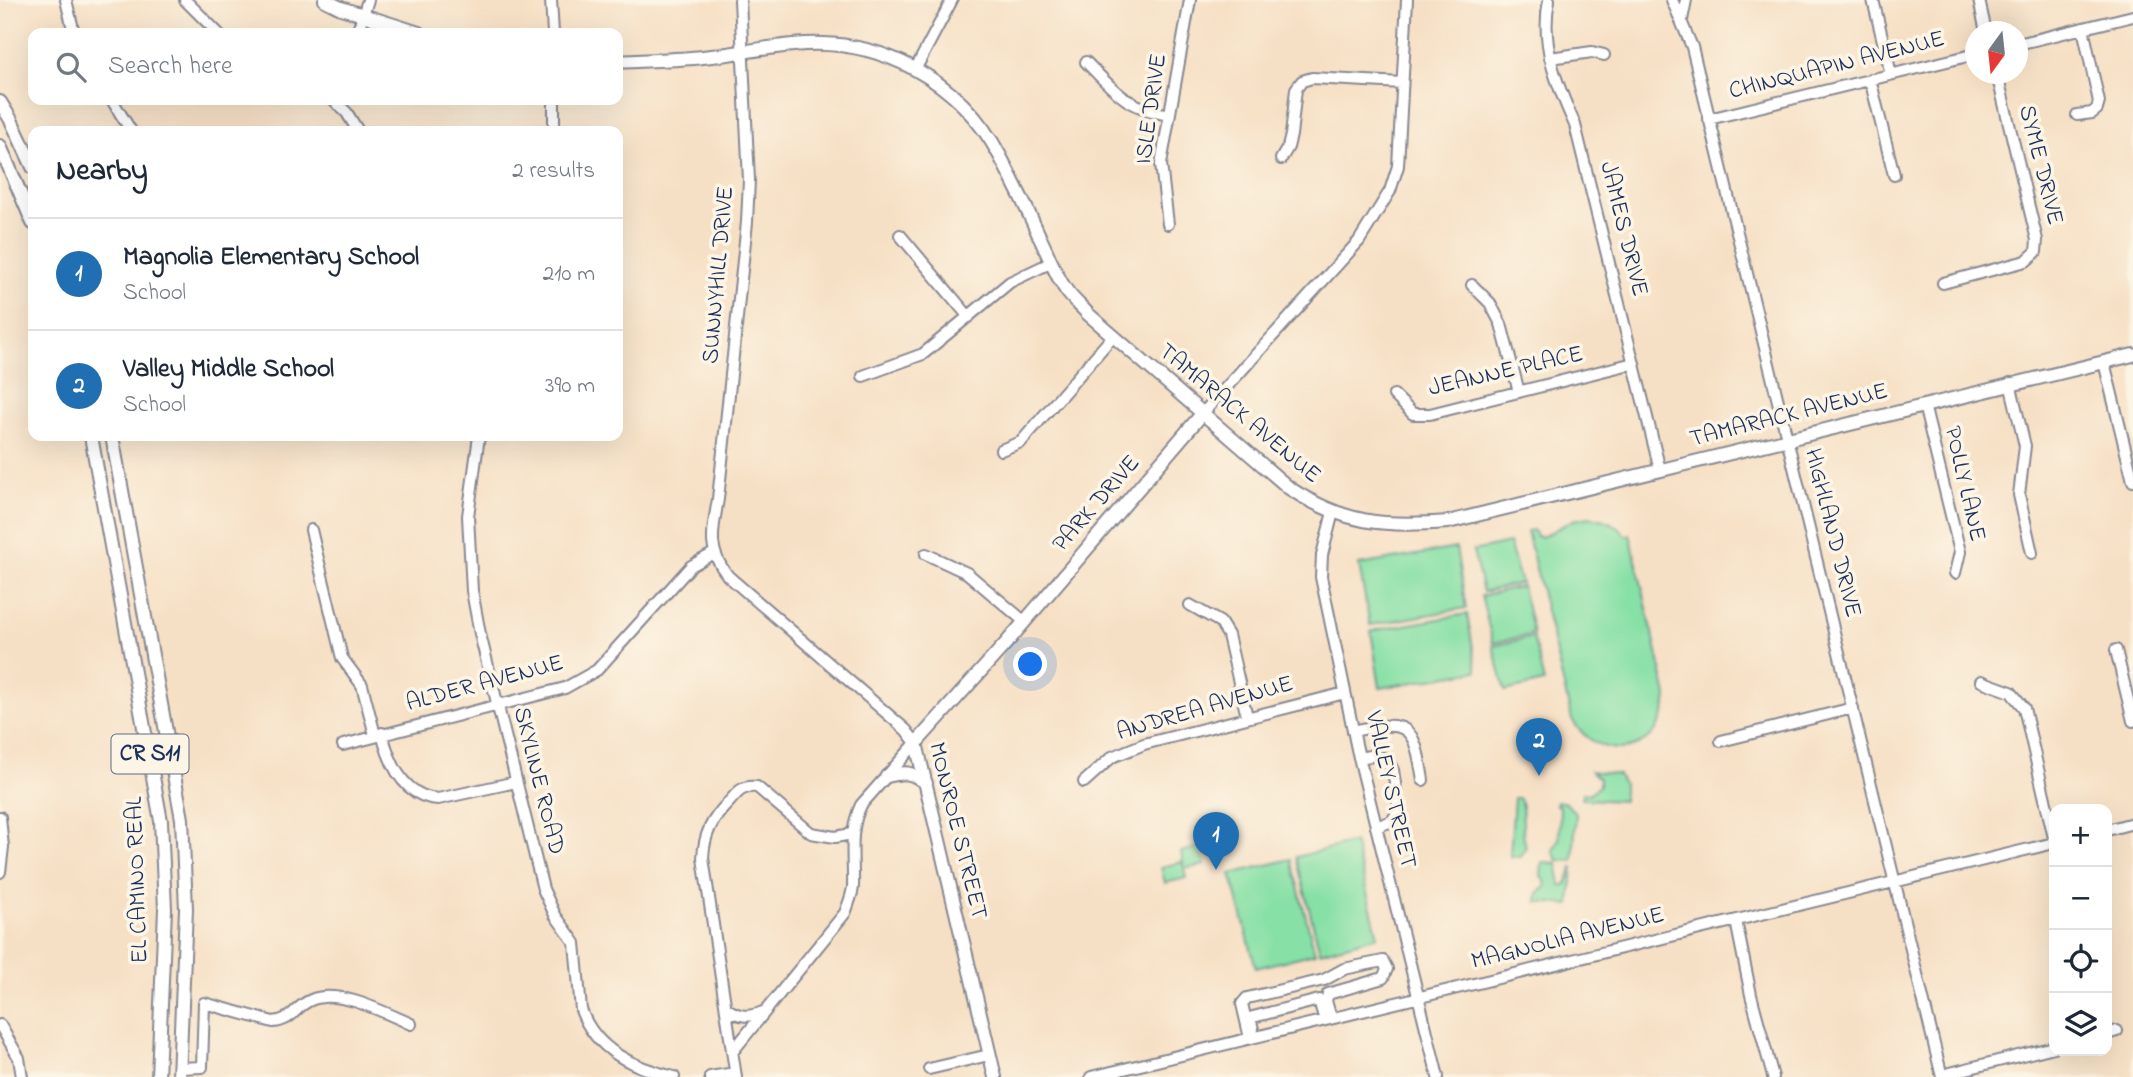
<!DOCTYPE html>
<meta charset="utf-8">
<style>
:root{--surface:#fff;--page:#f6f6f7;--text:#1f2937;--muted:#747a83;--line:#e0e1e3;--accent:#1f6fb2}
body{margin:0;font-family:"Indie Flower",sans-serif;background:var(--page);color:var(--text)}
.controls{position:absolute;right:21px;bottom:21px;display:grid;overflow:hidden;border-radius:14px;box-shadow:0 7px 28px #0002}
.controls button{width:63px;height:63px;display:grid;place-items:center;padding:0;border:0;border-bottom:2px solid var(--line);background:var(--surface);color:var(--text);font:35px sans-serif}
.compass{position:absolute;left:1965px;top:21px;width:63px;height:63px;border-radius:50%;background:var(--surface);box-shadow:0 7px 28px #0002;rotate:195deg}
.you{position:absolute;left:1031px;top:665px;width:24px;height:24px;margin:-18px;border:5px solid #fff;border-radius:50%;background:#1a73e8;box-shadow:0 0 0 10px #1a73e833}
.badge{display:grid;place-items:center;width:46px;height:46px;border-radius:50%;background:var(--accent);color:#fff;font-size:23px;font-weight:700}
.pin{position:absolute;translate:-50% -58px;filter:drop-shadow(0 2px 4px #0008)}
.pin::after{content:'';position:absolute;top:37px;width:24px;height:21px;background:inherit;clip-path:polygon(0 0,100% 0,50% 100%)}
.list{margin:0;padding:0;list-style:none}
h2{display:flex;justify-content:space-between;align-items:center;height:91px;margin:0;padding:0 28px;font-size:30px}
h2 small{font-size:23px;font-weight:400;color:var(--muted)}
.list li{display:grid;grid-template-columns:46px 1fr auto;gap:21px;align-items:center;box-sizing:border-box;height:112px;padding:0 28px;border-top:2px solid var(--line)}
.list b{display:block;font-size:26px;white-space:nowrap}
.list p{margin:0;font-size:23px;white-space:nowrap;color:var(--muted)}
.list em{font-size:23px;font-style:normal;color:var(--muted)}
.icon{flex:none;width:38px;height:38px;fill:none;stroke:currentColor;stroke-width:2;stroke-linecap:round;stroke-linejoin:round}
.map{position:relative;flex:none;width:2133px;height:1077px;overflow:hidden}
.search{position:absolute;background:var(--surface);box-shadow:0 7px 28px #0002;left:28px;top:28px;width:595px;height:77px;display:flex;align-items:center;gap:18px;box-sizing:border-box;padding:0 24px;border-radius:14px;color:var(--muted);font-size:26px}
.panel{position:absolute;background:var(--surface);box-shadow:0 7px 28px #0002;left:28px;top:126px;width:595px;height:315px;border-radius:14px}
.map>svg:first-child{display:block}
.green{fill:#87e0a6;stroke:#518882;stroke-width:2}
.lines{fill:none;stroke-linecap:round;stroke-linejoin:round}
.minor-casing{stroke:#888892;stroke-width:14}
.major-casing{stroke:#888892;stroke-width:16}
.minor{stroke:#fff;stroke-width:10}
.major{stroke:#fff;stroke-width:12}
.labels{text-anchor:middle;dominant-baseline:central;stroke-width:7;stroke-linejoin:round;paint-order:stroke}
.shield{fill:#fcf5e5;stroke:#5e6a86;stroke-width:2}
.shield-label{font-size:23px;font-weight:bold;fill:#1b2f5e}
.street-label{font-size:24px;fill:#1b2f5e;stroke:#fcf5e5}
</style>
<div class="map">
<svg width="2133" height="1077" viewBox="0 0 2133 1077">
<rect width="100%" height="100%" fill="#fcf5e5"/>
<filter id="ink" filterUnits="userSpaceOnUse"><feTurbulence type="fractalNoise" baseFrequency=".0143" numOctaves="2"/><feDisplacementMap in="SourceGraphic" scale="14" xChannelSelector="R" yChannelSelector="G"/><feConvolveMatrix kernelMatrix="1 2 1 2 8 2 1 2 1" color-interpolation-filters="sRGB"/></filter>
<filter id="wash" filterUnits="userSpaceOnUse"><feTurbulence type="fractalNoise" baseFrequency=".00686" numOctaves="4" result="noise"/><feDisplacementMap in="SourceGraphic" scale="28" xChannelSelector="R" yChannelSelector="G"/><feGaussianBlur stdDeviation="1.57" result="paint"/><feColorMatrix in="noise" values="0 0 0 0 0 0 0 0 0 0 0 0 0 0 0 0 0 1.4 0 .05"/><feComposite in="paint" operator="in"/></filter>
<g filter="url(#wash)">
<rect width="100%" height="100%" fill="#f6e0c5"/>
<path class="green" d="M1589 517C1603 518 1618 524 1626 536L1630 534 1667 696C1664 754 1603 768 1572 720L1527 531 1533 530 1536 536 1542 537 1573 520Z
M1509 543 1521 583 1483 592 1473 551Z
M1456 548 1466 608 1370 625 1359 565Z
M1522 586 1533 634 1493 643 1481 596Z
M1467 614 1477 671 1380 688 1371 631Z
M1533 637 1544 682 1505 691 1493 646Z
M1591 771 1618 775 1623 784V801L1582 799 1583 793 1589 794 1599 786V778Z
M1514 798H1519C1526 808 1520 832 1526 846L1521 857 1510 856Z
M1557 801 1566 803 1576 814 1573 861 1557 860 1553 850 1559 839 1560 806 1556 805Z
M1354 842 1378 936 1320 952 1296 857Z
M1201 847 1205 865 1184 869 1186 878 1165 883 1161 867 1182 862 1184 868 1181 852Z
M1291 859 1315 953 1256 968 1231 874Z
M1542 862 1557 863 1561 885H1566L1573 867 1570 905 1537 902 1538 893 1546 887 1545 881 1541 876Z"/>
</g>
<g filter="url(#ink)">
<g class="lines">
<defs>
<path id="minor" d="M66 0 74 33
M185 0 218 33
M551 0 553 33
M1549 0C1540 45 1557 85 1575 125L1660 470
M1672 0 1692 47 1942 1077
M1873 0 1891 74
M1979 0 1986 32
M1682 20 1686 0
M357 33 368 0
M2018 44 2133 16
M1550 58 1592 52 1604 55
M1086 62C1116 92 1125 107 1169 115
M916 68 952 0
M1870 79 1894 175
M112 100 131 131
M334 100 347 113 358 131
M2077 115 2092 113 2097 109 2099 102 2083 28
M1709 119 1976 54
M554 131V100
M1281 159 1288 147 1291 135 1296 89 1302 81 1312 78 1402 83
M1168 224 1161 164 1190 0
M900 235 969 317
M1943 283 2026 261 2036 252 2037 240 1997 74
M1472 285 1490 303 1501 324 1519 392
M2104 362 2133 481
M863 376 923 354 1010 282 1050 263
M2010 383 2025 446 2019 495 2032 553
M1394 395 1413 414H1430L1634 363
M1924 405 1960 552 1955 573
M1202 414 1359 241 1390 191 1398 166 1407 0
M479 436 468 516 472 591 480 634 543 889 555 915 575 943 581 1010C596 1051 635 1068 674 1077
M1001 450 1021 442 1113 336
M1333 512 1322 555 1321 577 1357 749 1438 1077
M311 530 342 658 362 685 375 735
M926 554 967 573 1025 622
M1190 605 1220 622 1228 635 1247 717
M2116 650 2133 721
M1981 681 2011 692 2024 708 2054 838
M1353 731C1410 719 1414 725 1423 780
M382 733C389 762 404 797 438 799L516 782
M1721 741 1853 708
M343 745 565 688 597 670 691 566 714 553
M1359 758 1375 755 1387 759 1393 770 1399 810 1392 821 1376 827
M1084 782 1112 757 1144 744 1345 693
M0 817 3 847 0 872
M2107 830 2133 823
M1736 921 1751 995 1773 1077
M726 1008C739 1017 748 1018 763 1012
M0 1025 19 1058 22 1077
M1253 1029 1250 1018 1253 1017 1319 1000 1323 1014
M2107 1034 2117 1031
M1250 1038 1242 1004 1247 998 1324 980 1344 969 1383 961 1387 969 1383 978 1328 994 1326 1001 1331 1018
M733 1051 845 913C848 905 852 896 853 887 854 859 848 832 861 805L916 743 906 730 728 576C706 549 713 530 718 499L747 222 749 180 740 0
M179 1068 202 1067 204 1003 273 1022C294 1020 294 1007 311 1000 339 988 385 1013 411 1024
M929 1069 989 1055
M1942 1075 2054 1047
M710 1077 735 1073
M736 1077 703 858C704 834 712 819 729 802 738 792 742 785 757 787L811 833 835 837 852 834
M1091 1077 2054 843"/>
<path id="major" d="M325 0 341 8 419 33
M618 62C646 60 675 60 703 57 733 54 763 48 793 45 880 36 960 80 1000 156 1014 183 1028 210 1040 238 1049 256 1055 274 1066 290 1072 299 1081 306 1088 314L1289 488C1344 524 1384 527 1448 522L2133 355
M0 102 11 120 33 167
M0 146 33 223
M91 436 161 821 165 909 158 1077
M112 436 182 819 186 909 179 1077
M887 776C905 771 912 772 926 783
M995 1077 916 743 1008 641 1202 414"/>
</defs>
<use href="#minor" class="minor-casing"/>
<use href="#major" class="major-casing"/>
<use href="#minor" class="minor"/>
<use href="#major" class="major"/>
</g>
</g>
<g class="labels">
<rect class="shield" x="111.5" y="734.5" width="77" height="39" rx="5"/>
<g class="shield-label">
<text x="150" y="754">CR S11</text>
</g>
<g class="street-label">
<text transform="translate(1837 66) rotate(-14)">CHINQUAPIN AVENUE</text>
<text transform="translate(1152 109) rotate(-82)">ISLE DRIVE</text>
<text transform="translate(2040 165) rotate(76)">SYME DRIVE</text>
<text transform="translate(1623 229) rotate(76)">JAMES DRIVE</text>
<text transform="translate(719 275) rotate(-85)">SUNNYHILL DRIVE</text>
<text transform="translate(1506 372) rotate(-13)">JEANNE PLACE</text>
<text transform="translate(1239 414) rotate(40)">TAMARACK AVENUE</text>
<text transform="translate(1789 416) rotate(-14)">TAMARACK AVENUE</text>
<text transform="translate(1964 484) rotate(77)">POLLY LANE</text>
<text transform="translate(1097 504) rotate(-49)">PARK DRIVE</text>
<text transform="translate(1832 533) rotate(76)">HIGHLAND DRIVE</text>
<text transform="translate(485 684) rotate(-15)">ALDER AVENUE</text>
<text transform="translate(1205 709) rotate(-16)">ANDREA AVENUE</text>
<text transform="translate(538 781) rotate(76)">SKYLINE ROAD</text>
<text transform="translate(1390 790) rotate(77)">VALLEY STREET</text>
<text transform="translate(957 831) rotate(76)">MONROE STREET</text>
<text transform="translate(138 880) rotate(-92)">EL CAMINO REAL</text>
<text transform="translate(1568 939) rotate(-14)">MAGNOLIA AVENUE</text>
</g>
</g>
</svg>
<div class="controls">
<button>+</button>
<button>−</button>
<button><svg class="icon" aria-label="locate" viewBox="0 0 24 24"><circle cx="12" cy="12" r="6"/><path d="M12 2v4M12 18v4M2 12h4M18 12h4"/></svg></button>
<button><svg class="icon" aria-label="layers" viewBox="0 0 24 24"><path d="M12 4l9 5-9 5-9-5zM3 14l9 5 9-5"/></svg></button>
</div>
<svg class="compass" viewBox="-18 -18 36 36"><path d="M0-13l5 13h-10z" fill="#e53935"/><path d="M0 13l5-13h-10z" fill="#747a83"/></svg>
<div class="you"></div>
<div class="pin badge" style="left:1216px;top:870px">1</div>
<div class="pin badge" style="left:1539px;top:776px">2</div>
<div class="search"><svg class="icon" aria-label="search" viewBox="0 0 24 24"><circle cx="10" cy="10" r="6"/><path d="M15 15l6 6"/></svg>Search here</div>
<section class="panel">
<h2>Nearby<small>2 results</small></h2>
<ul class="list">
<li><span class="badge">1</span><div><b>Magnolia Elementary School</b><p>School</p></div><em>210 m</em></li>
<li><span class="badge">2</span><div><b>Valley Middle School</b><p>School</p></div><em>390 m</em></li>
</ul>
</section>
</div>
